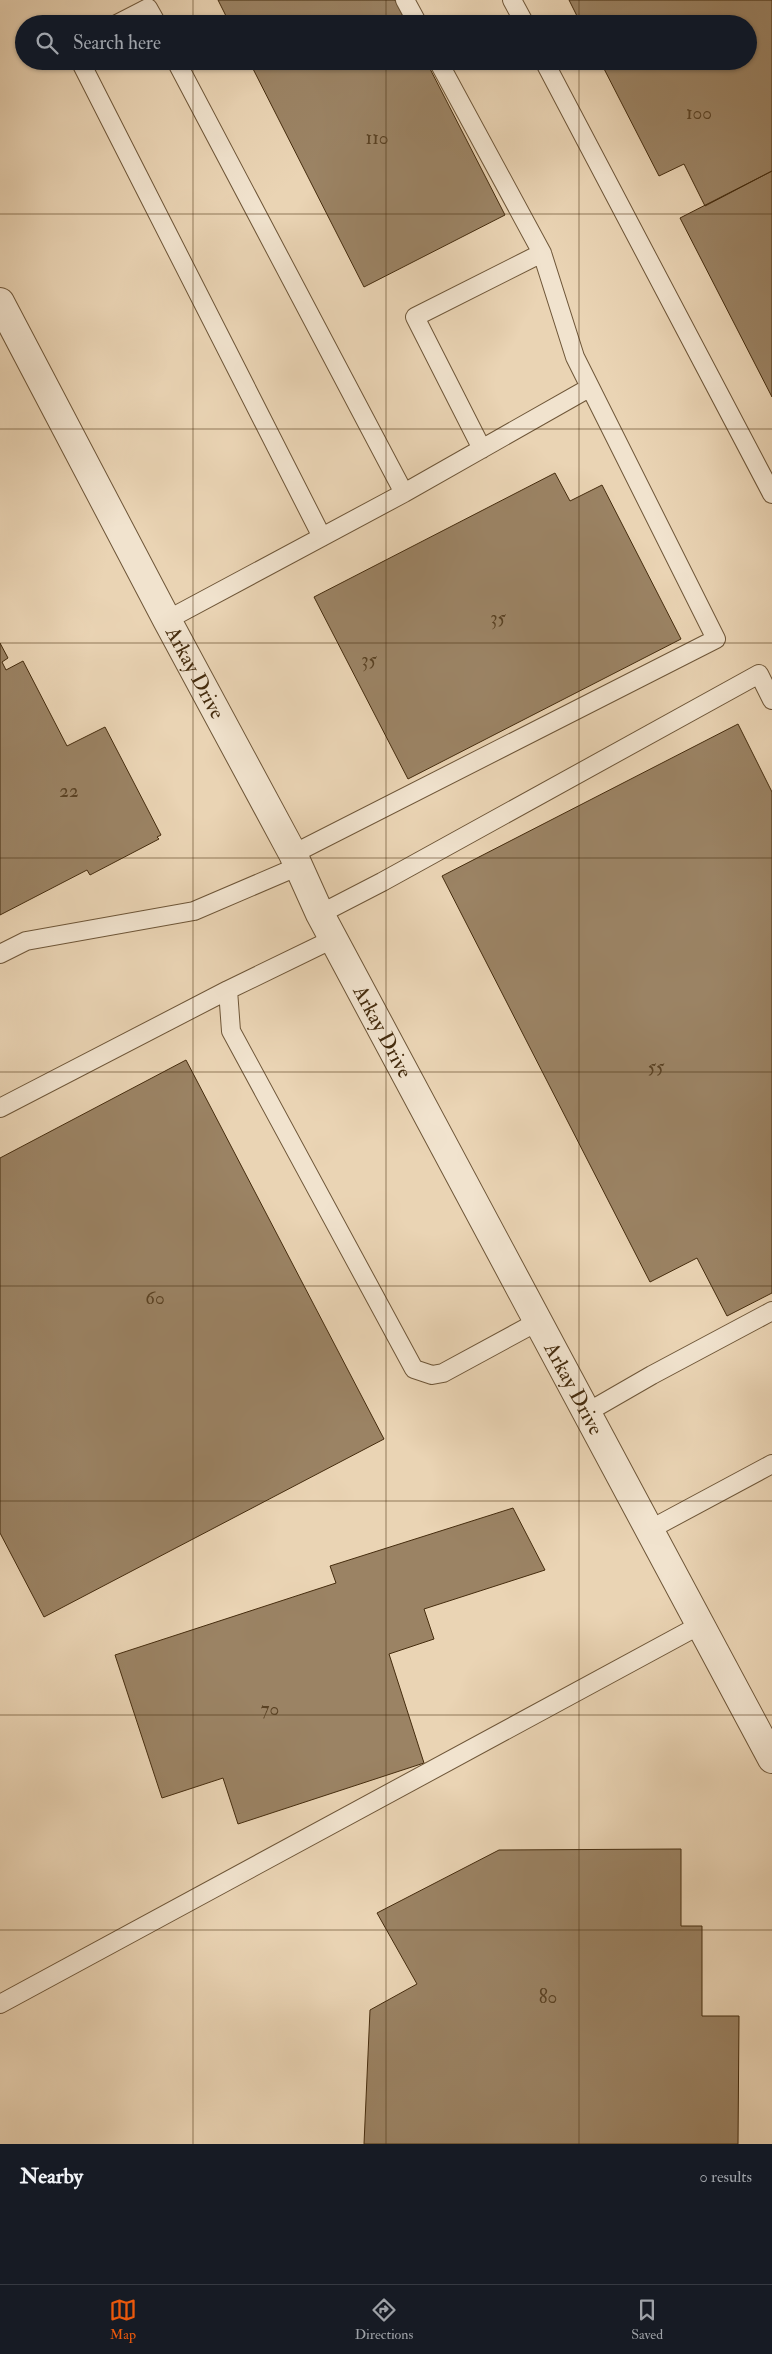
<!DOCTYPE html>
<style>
:root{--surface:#171b24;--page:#20242c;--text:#f1f3f6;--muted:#9ea1a6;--line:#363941;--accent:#ea580c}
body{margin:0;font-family:"IM FELL Double Pica",serif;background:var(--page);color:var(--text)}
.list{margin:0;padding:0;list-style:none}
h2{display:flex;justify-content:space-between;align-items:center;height:65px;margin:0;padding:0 20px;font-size:21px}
h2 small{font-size:16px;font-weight:400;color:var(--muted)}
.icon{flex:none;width:28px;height:28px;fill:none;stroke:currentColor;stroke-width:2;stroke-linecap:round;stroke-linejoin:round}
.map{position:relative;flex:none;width:772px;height:2144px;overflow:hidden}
.search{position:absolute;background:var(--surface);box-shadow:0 1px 4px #0004;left:15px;right:15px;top:15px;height:55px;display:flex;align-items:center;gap:12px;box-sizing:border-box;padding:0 18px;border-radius:28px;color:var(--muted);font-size:19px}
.sheet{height:140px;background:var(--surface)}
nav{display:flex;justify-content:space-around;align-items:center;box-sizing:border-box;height:70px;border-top:1px solid var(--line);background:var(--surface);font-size:14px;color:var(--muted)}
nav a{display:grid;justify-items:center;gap:2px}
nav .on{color:var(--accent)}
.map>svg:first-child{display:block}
.building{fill:#9b8364;stroke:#452c0e}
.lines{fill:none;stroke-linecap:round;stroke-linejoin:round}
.service-casing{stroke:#6e5638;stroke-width:20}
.tertiary-casing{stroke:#6e5638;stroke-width:30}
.service{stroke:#f1e3ce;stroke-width:18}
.tertiary{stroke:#f1e3ce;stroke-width:28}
.grid{fill:none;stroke:#452c0e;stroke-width:1;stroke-opacity:0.55}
.labels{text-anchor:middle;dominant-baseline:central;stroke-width:4;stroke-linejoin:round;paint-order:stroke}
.number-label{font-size:19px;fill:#5a4224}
.street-label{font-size:21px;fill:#452c0e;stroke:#f1e3ce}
</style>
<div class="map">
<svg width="772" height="2144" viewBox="0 0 772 2144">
<rect width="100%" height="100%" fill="#ead4b4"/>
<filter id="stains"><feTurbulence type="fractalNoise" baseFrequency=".004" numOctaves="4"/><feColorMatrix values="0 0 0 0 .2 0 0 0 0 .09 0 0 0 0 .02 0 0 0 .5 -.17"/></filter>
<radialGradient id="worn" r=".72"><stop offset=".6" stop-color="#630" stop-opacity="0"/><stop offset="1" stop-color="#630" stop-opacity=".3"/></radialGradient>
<path class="building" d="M218 0H395L407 24H230Z
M569 0H772V171L705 206 684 164 659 176 600 61H748V24H581Z
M249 61H426L505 215 364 287Z
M772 171V397L680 218Z
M555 473 570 501 602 485 681 639 408 779 314 597Z
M0 643 8 658 2 662 6 670 23 661 67 746 105 727 161 835 157 837 159 839 90 875 87 870 0 915Z
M738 724 772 792V1293L727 1316 697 1258 650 1282 442 876Z
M186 1060 384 1439 44 1617 0 1533V1158Z
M513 1508 545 1570 424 1609 434 1639 389 1654 424 1763 238 1824 223 1778 162 1798 115 1655 336 1583 330 1566Z
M681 1849V1926H702V2016H739L738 2144H364L370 2010 417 1984 377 1913 499 1850Z"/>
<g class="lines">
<defs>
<path id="service" d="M405 0 418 24
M512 0 525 24
M117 24 148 8 157 24
M80 61 322 537
M176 61 404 493
M544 61 772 494
M482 449 415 317 542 253
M167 620 404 493 589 388
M293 854 716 639 575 357 542 253 438 61
M320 914 382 882 759 674 772 700
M0 954 26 941 194 911 299 866
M228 990 231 1031 414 1369 432 1375 443 1373 537 1322
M0 1108 228 990 333 939
M586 1413 652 1375 772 1311
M649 1530 772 1464
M0 2004 700 1625"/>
<g id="tertiary">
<path id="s1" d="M0 302 167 620 293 854 320 914 772 1759"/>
</g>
</defs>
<use href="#service" class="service-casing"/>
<use href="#tertiary" class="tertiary-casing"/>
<use href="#service" class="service"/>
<use href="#tertiary" class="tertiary"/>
</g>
<path class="grid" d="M193 0V24M386 0V24M579 0V24M193 61V2144M386 61V2144M579 61V2144M0 214H772M0 429H772M0 643H772M0 858H772M0 1072H772M0 1286H772M0 1501H772M0 1715H772M0 1930H772"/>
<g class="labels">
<g class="number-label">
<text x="699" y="113">100</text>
<text x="377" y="138">110</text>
<text x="498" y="618">35</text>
<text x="369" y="660">35</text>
<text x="69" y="791">22</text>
<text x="656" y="1067">55</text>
<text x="155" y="1298">60</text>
<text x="270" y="1709">70</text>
<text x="548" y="1997">80</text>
</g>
<g class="street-label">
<text stroke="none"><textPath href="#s1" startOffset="419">Arkay Drive</textPath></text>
<text stroke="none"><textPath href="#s1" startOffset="824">Arkay Drive</textPath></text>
<text stroke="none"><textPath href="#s1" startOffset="1229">Arkay Drive</textPath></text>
</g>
</g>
<rect width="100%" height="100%" filter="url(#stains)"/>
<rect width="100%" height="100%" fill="url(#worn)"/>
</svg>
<div class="search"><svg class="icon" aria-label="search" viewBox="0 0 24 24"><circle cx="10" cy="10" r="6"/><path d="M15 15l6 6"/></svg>Search here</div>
</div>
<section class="sheet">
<h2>Nearby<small>0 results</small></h2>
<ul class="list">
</ul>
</section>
<nav>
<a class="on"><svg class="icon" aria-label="map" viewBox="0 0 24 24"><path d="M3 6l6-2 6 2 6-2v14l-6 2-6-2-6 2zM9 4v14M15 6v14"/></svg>Map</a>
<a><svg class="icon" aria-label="directions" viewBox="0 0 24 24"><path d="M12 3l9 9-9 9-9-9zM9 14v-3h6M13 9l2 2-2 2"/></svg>Directions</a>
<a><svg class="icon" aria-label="saved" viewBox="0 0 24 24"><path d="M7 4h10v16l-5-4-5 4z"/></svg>Saved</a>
</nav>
